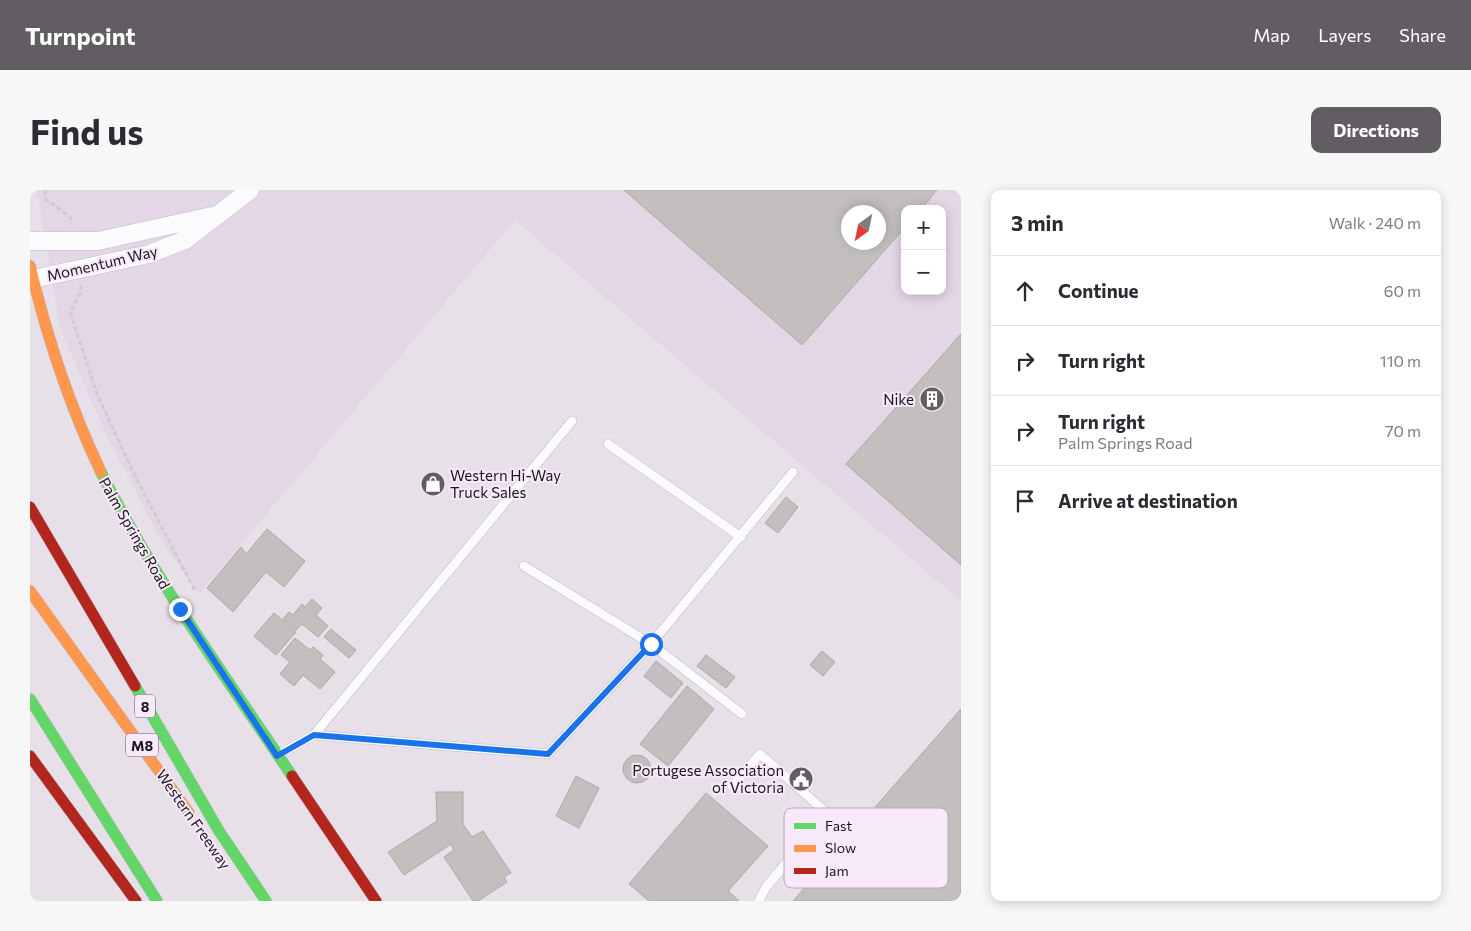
<!DOCTYPE html>
<meta charset="utf-8">
<style>
:root{--surface:#fff;--page:#f7f7f7;--text:#2b2b33;--muted:#7c7c81;--line:#e1e1e2;--accent:#625d63}
body{margin:0;font-family:Commissioner,sans-serif;background:var(--page);color:var(--text)}
.controls{position:absolute;right:15px;top:15px;display:grid;overflow:hidden;border-radius:10px;box-shadow:0 2px 12px #0003}
.controls button{width:45px;height:45px;display:grid;place-items:center;padding:0;border:0;border-bottom:1px solid var(--line);background:var(--surface);color:var(--text);font:25px sans-serif}
.compass{position:absolute;left:811px;top:15px;width:45px;height:45px;border-radius:50%;background:var(--surface);box-shadow:0 2px 12px #0003;rotate:213deg}
.stop{position:absolute;width:15px;height:15px;margin:-11px;border:4px solid #1a73e8;border-radius:50%;background:#fff}
.stop.end{background:#1a73e8;border-color:#fff;box-shadow:0 1px 5px #0008}
.list{margin:0;padding:0;list-style:none}
h2{display:flex;justify-content:space-between;align-items:center;height:65px;margin:0;padding:0 20px;font-size:21px}
h2 small{font-size:16px;font-weight:400;color:var(--muted)}
.list li{display:grid;grid-template-columns:32px 1fr auto;gap:15px;align-items:center;box-sizing:border-box;height:70px;padding:0 20px;border-top:1px solid var(--line)}
.list b{display:block;font-size:19px;white-space:nowrap}
.list p{margin:0;font-size:16px;white-space:nowrap;color:var(--muted)}
.list em{font-size:16px;font-style:normal;color:var(--muted)}
.icon{flex:none;width:28px;height:28px;fill:none;stroke:currentColor;stroke-width:2;stroke-linecap:round;stroke-linejoin:round}
.map{position:relative;flex:none;width:931px;height:711px;overflow:hidden;border-radius:10px}
header{display:flex;align-items:center;gap:30px;box-sizing:border-box;height:70px;padding:0 25px;background:var(--accent);color:#fff}
header strong{font-size:24px}
nav{display:flex;gap:28px;margin-inline-start:auto;font-size:18px}
.intro{display:flex;align-items:center;justify-content:space-between;box-sizing:border-box;height:120px;padding:0 30px}
h1{margin:0;font-size:35px}
.button{padding:12px 22px;border-radius:10px;background:var(--accent);color:#fff;font-size:18px;font-weight:700}
main{display:flex;gap:30px;padding:0 30px}
aside{flex:1;background:var(--surface);border-radius:10px;box-shadow:0 2px 12px #0003}
.map>svg:first-child{display:block}
.built{fill:#e3d6e5;fill-rule:evenodd}
.building{fill:#c4bfbf;stroke:#aca7a8;fill-rule:evenodd}
.lines{fill:none;stroke-linecap:round;stroke-linejoin:round}
.lane-casing{stroke:#c1bbc2;stroke-width:10}
.street-casing{stroke:#c1bbc2;stroke-width:19}
.fast-casing{stroke:#c1bbc2;stroke-width:12}
.slow-casing{stroke:#c1bbc2;stroke-width:12}
.jam-casing{stroke:#c1bbc2;stroke-width:12}
.path{stroke:#ceccce;stroke-width:3;stroke-dasharray:5 2.5;stroke-linecap:butt}
.lane{stroke:#fbfafc;stroke-width:9}
.street{stroke:#fbfafc;stroke-width:18}
.fast{stroke:#63d668;stroke-width:11}
.slow{stroke:#ff974d;stroke-width:11}
.jam{stroke:#b3261e;stroke-width:11}
.route{stroke:#1a73e8;stroke-width:6}
.labels{text-anchor:middle;dominant-baseline:central;stroke-width:4;stroke-linejoin:round;paint-order:stroke}
.shield{fill:#f7e9f9;stroke:#5d555e;stroke-width:1}
.shield-label{font-size:14px;font-weight:bold;fill:#1b161c}
.street-label{font-size:15px;fill:#1b161c;stroke:#f7e9f9}
.poi-label{font-size:15px;fill:#1b161c;stroke:#f7e9f9;text-anchor:end}
.key{fill:#f7e9f9;stroke:#b5aab7;stroke-width:1}
.key-label{font-size:14px;fill:#1b161c}
</style>
<header>
<strong>Turnpoint</strong>
<nav><a>Map</a><a>Layers</a><a>Share</a></nav>
</header>
<div class="intro"><h1>Find us</h1><a class="button">Directions</a></div>
<main>
<div class="map">
<svg width="931" height="711" viewBox="0 0 931 711">
<rect width="100%" height="100%" fill="#e7e0e8"/>
<path class="built" d="M7 0H931V411L485 30 169 404 131 351 75 242 30 138ZM875 19H912V101H875ZM818 22H848V52H818Z"/>
<path class="building" d="M594 0H907L891 19H875V37L772 155ZM818 22H848V52H818Z
M931 144V375L816 274Z
M756 307 768 317 748 343 735 333Z
M237 339 275 371 254 397 236 382 203 422 177 398 211 357 216 364Z
M282 409 292 418 286 425 298 436 288 447 272 434 266 440 253 429 259 422 263 425 272 414 275 417Z
M244 423 266 442 246 465 224 446Z
M301 439 326 460 319 468 294 447Z
M265 448 280 460 283 457 293 465 290 469 305 482 290 499 273 485 264 496 250 484 260 472 251 465Z
M792 461 805 472 793 486 780 475Z
M676 465 705 487 696 498 667 476Z
M626 471 653 493 641 508 614 486Z
M657 496 684 519 638 576 610 554Z
M931 519V711H763Z
M593 579a14 14 0 1 1 28 0a14 14 0 1 1-28 0Z
M546 586 569 598 549 638 526 626Z
M406 602H433V634L442 647 453 641 481 683 474 687 477 692 448 711H443L414 667 424 660 421 654 374 685 358 662 407 631Z
M676 603 738 656 698 701 709 711H619L599 694Z"/>
<g class="lines">
<defs>
<path id="lane" d="M578 254 711 347
M494 376 621 454 712 524
M284 545 518 564 621 454 763 282
M248 565 284 545 542 231
M702 596 730 564 798 624 736 697 729 711"/>
<path id="street" d="M0 51H68L182 26
M3 89 119 64 155 50 220 0"/>
<path id="fast" d="M71 282C124 389 196 487 262 586
M105 496 189 641 236 711
M0 509 127 711"/>
<path id="slow" d="M0 76C17 148 39 215 71 282
M0 401 159 623"/>
<path id="jam" d="M0 317 105 496
M0 566 106 711
M262 586 346 711"/>
</defs>
<use href="#lane" class="lane-casing"/>
<use href="#street" class="street-casing"/>
<use href="#fast" class="fast-casing"/>
<use href="#slow" class="slow-casing"/>
<use href="#jam" class="jam-casing"/>
<path class="path" d="M15 0 16 9 40 27 42 35
M51 95V102L40 122 67 204 106 288 165 401"/>
<use href="#lane" class="lane"/>
<use href="#street" class="street"/>
<use href="#fast" class="fast"/>
<use href="#slow" class="slow"/>
<use href="#jam" class="jam"/>
</g>
<g class="lines">
<path class="route" d="M150 419 247 566 284 545 518 564 621 454"/>
</g>
<defs>
<symbol id="building-disc" viewBox="-11 -11 22 22"><circle r="9.5" fill="#625d63" stroke="#f7e9f9"/><path d="M-4-6H4V6H1V3H-1V6H-4ZM-2.5-4.3h1.7v1.8h-1.7ZM.8-4.3h1.7v1.8H.8ZM-2.5-1h1.7V.8h-1.7ZM.8-1h1.7V.8H.8Z" fill="#fff"/></symbol>
<symbol id="shop-disc" viewBox="-11 -11 22 22"><circle r="9.5" fill="#625d63" stroke="#f7e9f9"/><path d="M-5-2.5h2.3a2.7 3.5 0 0 1 5.4 0H5L5.5 6h-11ZM-1.5-2.5h3a1.5 2.3 0 0 0-3 0Z" fill="#fff"/></symbol>
<symbol id="civic-disc" viewBox="-11 -11 22 22"><circle r="9.5" fill="#625d63" stroke="#f7e9f9"/><path d="M-.6-6.5H3V-4.5H.6V-3L4-1V1h2V6H-6V1h2V-1L-.6-3ZM-1.2 2.5V6h2.4V2.5Z" fill="#fff"/></symbol>
</defs>
<g fill-rule="evenodd">
<use href="#building-disc" x="888" y="195" width="28" height="28"/>
<use href="#shop-disc" x="389" y="280" width="28" height="28"/>
<use href="#civic-disc" x="757" y="575" width="28" height="28"/>
</g>
<g class="labels">
<g class="shield">
<rect x="105" y="504.5" width="20" height="23" rx="4"/>
<rect x="96" y="543.5" width="32" height="23" rx="4"/>
</g>
<g class="shield-label">
<text x="115" y="516">8</text>
<text x="112" y="555">M8</text>
</g>
<g class="street-label">
<text transform="translate(72 73) rotate(-13)">Momentum Way</text>
<text transform="translate(105 343) rotate(60)">Palm Springs Road</text>
<text transform="translate(164 629) rotate(55)">Western Freeway</text>
</g>
<g class="poi-label">
<text x="884" y="209">Nike</text>
<text x="420" y="285" text-anchor="start">Western Hi-Way<tspan x="420" dy="17">Truck Sales</tspan></text>
<text x="754" y="580">Portugese Association<tspan x="754" dy="17">of Victoria</tspan></text>
</g>
</g>
<rect x="754" y="618" width="164" height="80" rx="8" class="key"/>
<rect x="764" y="633" width="22" height="6" fill="#63d668"/>
<rect x="764" y="655" width="22" height="7" fill="#ff974d"/>
<rect x="764" y="678" width="22" height="6" fill="#b3261e"/>
<g class="key-label">
<text x="795" y="641">Fast</text>
<text x="795" y="663">Slow</text>
<text x="795" y="686">Jam</text>
</g>
</svg>
<div class="controls">
<button>+</button>
<button>−</button>
</div>
<svg class="compass" viewBox="-18 -18 36 36"><path d="M0-13l5 13h-10z" fill="#e53935"/><path d="M0 13l5-13h-10z" fill="#7c7c81"/></svg>
<div class="stop" style="left:621px;top:454px"></div>
<div class="stop end" style="left:150px;top:419px"></div>
</div>
<aside>
<h2>3 min<small>Walk · 240 m</small></h2>
<ul class="list">
<li><svg class="icon" aria-label="ahead" viewBox="0 0 24 24"><path d="M12 20V5M6 11l6-6 6 6"/></svg><div><b>Continue</b></div><em>60 m</em></li>
<li><svg class="icon" aria-label="right" viewBox="0 0 24 24"><path d="M7 20v-9h11M14 6l5 5-5 5"/></svg><div><b>Turn right</b></div><em>110 m</em></li>
<li><svg class="icon" aria-label="right" viewBox="0 0 24 24"><path d="M7 20v-9h11M14 6l5 5-5 5"/></svg><div><b>Turn right</b><p>Palm Springs Road</p></div><em>70 m</em></li>
<li><svg class="icon" aria-label="arrive" viewBox="0 0 24 24"><path d="M6 21V4h12l-3 4 3 4H6"/></svg><div><b>Arrive at destination</b></div></li>
</ul>
</aside>
</main>
